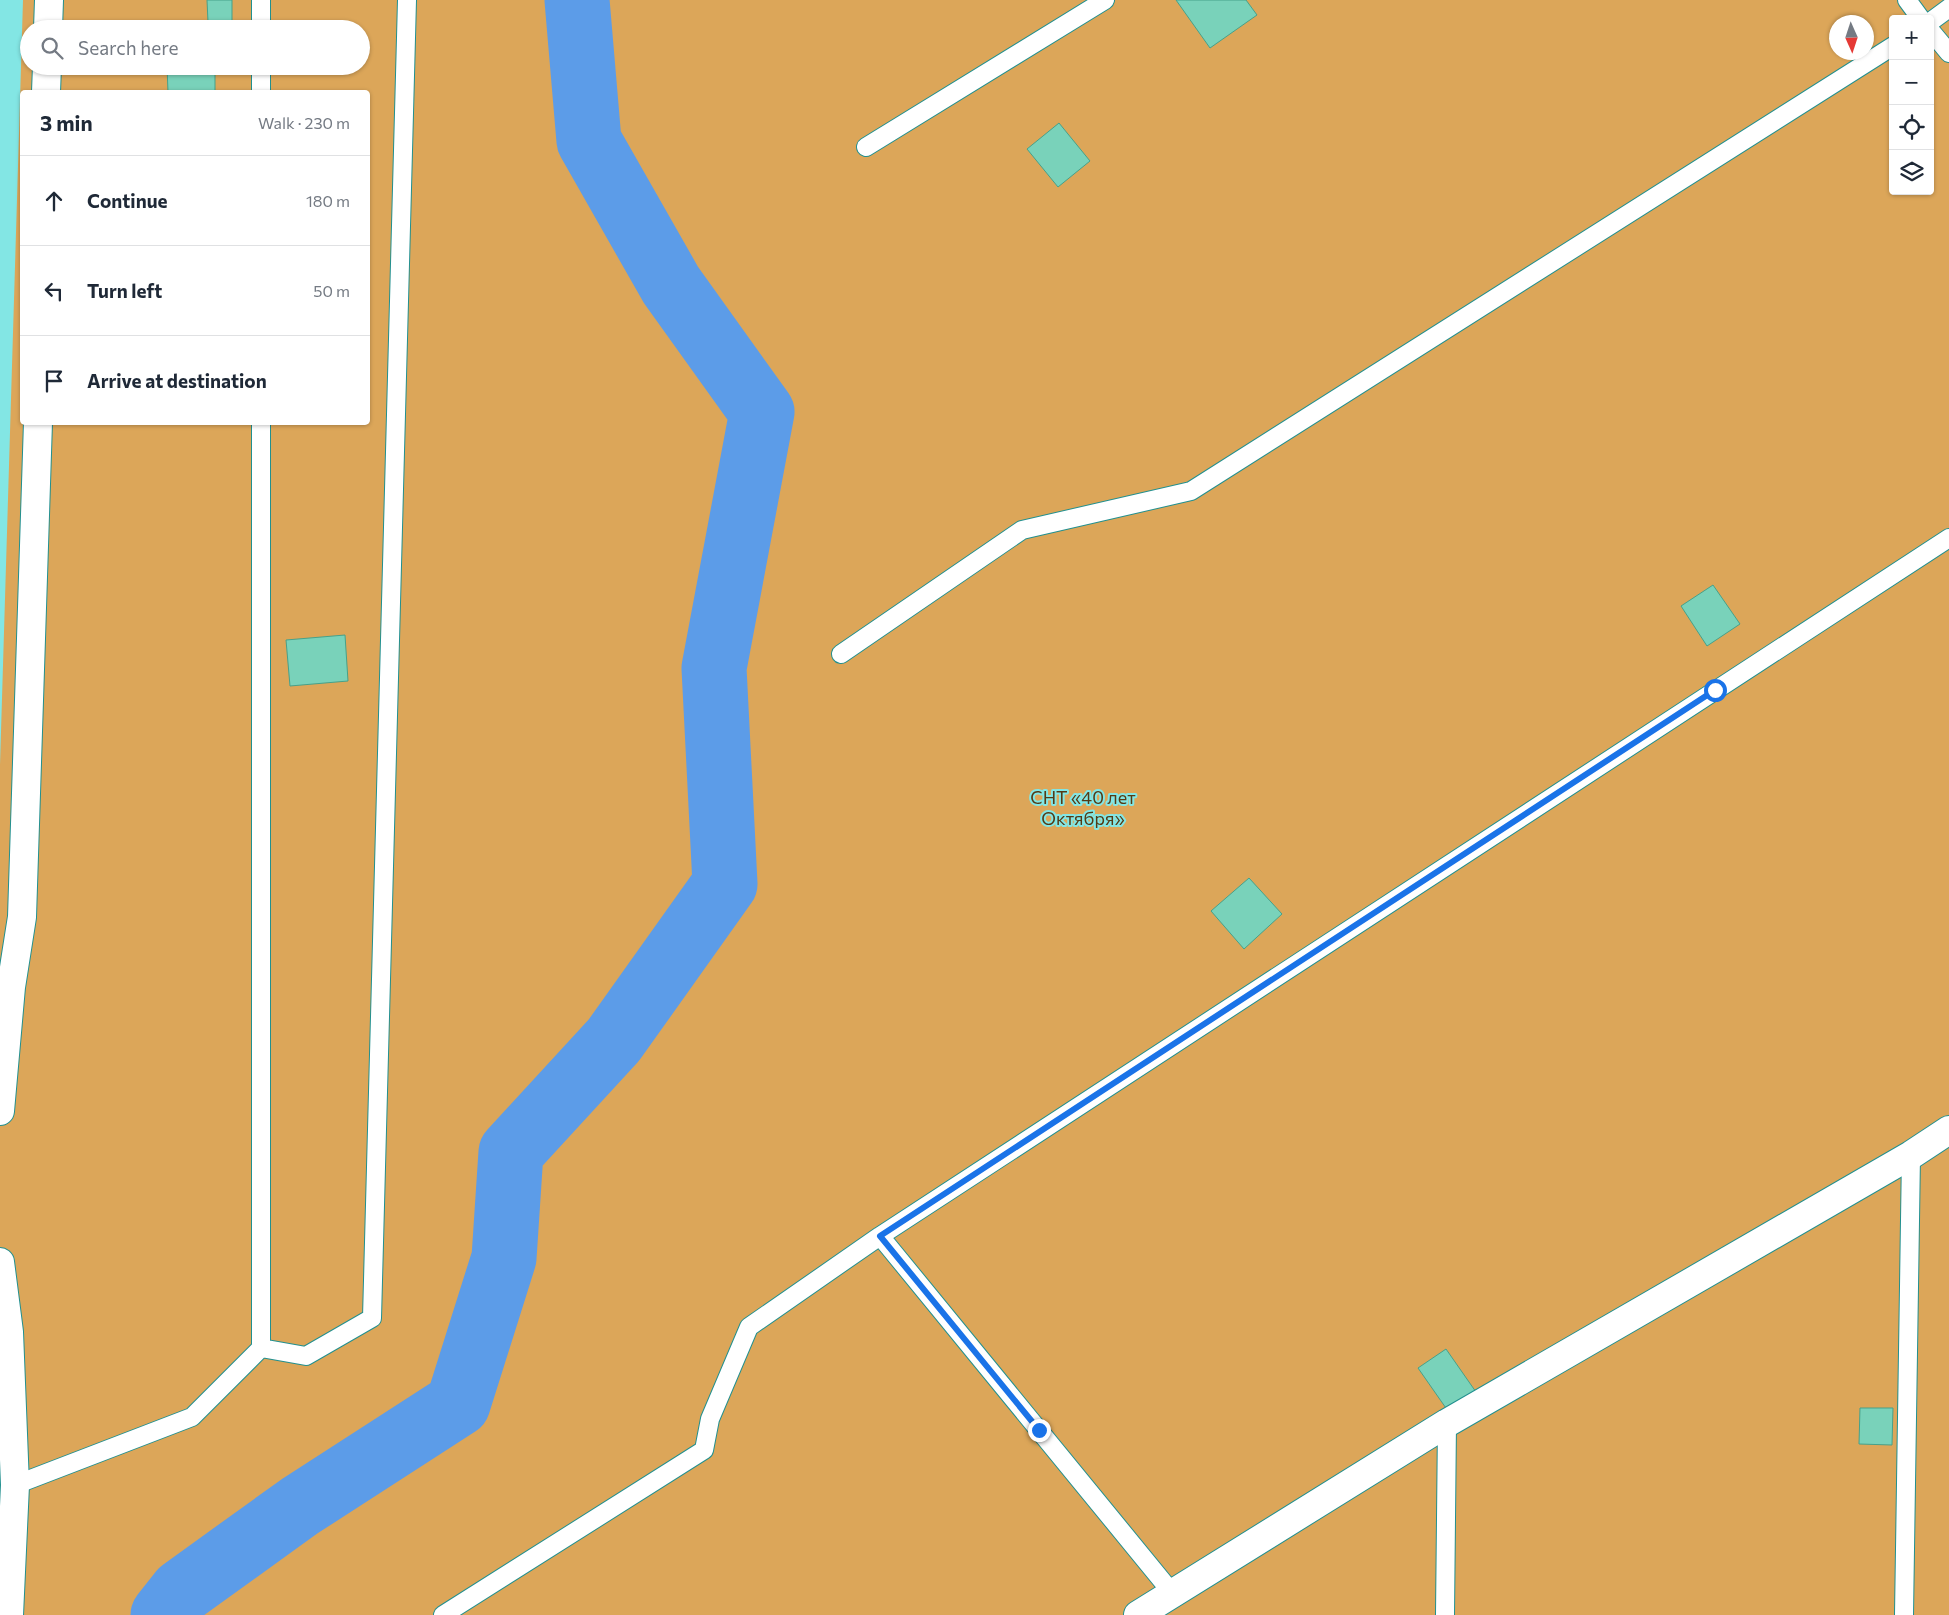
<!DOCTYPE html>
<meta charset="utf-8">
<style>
:root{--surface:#fff;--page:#f6f6f7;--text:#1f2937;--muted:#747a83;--line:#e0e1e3}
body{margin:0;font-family:Commissioner,sans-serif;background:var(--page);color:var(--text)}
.controls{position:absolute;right:15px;top:15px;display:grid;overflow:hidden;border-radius:5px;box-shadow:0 1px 4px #0004}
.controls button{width:45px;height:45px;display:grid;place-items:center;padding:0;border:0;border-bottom:1px solid var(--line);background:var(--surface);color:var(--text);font:25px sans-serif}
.compass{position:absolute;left:1829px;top:15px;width:45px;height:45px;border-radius:50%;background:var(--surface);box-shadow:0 1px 4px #0004;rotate:177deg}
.stop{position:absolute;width:15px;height:15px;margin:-11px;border:4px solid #1a73e8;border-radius:50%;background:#fff}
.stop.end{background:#1a73e8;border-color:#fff;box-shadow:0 1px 5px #0008}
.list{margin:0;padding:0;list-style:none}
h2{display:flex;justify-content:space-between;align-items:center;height:65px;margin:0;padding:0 20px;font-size:21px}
h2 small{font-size:16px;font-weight:400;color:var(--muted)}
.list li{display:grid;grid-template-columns:32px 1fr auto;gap:15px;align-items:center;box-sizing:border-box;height:90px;padding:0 20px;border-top:1px solid var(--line)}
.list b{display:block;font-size:19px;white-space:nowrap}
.list em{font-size:16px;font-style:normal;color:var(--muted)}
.icon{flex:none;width:28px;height:28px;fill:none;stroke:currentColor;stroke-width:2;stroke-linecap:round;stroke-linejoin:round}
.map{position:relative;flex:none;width:1949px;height:1615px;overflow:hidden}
.search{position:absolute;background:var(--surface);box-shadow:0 1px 4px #0004;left:20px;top:20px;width:350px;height:55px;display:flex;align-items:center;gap:12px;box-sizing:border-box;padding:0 18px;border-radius:28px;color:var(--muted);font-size:19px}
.panel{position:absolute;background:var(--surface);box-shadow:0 1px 4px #0004;left:20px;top:90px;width:350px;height:335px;border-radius:5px}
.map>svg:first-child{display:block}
.green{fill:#dca659;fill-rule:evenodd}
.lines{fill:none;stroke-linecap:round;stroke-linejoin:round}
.river{stroke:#5c9ce8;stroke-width:65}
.building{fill:#79d2ba;stroke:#47a18a}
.service-casing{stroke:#22908f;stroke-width:20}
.minor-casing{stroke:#22908f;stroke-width:30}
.service{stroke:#fff;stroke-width:18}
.minor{stroke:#fff;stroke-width:28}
.route{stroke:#1a73e8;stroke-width:6}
.labels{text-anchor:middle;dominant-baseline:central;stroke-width:4;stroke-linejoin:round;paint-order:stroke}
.park-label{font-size:18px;fill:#543a14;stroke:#83e6e4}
</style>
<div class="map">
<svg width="1949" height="1615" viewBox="0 0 1949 1615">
<rect width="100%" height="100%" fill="#83e6e4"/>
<path class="green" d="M23 0H1949V1615H0V765ZM1893 19H1930V191H1893ZM1836 22H1866V52H1836ZM29 29H361V66H29ZM22 92H368V422H22Z"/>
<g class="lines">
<path class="river" d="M163 1615 182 1591 300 1506 458 1404 504 1258 511 1152 614 1040 725 884 714 668 762 412 671 285 589 141 577 0"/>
</g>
<path class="building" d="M207 0H232V21L208 22Z
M1176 0H1246L1257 15 1210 48Z
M167 66H215V92H168Z
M1059 123 1090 161 1058 187 1027 149Z
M1713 585 1740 624 1707 646 1681 606Z
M345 635 348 681 290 686 286 640Z
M1249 878 1282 914 1244 949 1211 911Z
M1446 1349 1476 1392 1448 1411 1418 1368Z
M1860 1408H1893L1892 1445 1859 1444Z"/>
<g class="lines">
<defs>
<path id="service" d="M261 0V29
M1907 0 1921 19
M1930 22 1949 8
M1930 30 1949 53
M261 66V92
M866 147 1105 0
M261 422V1348
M841 654 1022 530 1191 491 1893 46
M880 1236 1173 1594
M15 1485 192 1417 261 1348 306 1356 372 1318 407 0
M443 1615 704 1450 710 1419 749 1327 880 1236 1949 538
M1445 1615 1447 1423
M1904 1615 1911 1155"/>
<path id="minor" d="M48 29 49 0
M46 92 47 66
M0 1111 11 987 22 917 38 422
M0 1262 9 1332 15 1485 9 1615
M1138 1615 1447 1423 1911 1155 1949 1130"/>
</defs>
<use href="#service" class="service-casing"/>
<use href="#minor" class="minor-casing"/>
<use href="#service" class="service"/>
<use href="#minor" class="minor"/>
</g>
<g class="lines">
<path class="route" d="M1039 1430 880 1236 1715 690"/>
</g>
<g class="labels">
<g class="park-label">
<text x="1083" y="797">СНТ «40 лет<tspan x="1083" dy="21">Октября»</tspan></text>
</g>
</g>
</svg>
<div class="controls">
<button>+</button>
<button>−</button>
<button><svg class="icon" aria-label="locate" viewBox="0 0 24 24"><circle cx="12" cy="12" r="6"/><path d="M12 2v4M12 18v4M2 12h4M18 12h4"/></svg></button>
<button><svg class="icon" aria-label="layers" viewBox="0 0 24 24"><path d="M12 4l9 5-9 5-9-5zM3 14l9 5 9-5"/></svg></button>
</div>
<svg class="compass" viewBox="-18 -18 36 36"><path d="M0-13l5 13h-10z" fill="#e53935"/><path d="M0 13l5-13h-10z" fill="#747a83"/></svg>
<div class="stop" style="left:1715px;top:690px"></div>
<div class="stop end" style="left:1039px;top:1430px"></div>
<div class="search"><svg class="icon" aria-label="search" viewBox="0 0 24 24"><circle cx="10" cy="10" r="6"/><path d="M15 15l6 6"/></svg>Search here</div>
<section class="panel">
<h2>3 min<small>Walk · 230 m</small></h2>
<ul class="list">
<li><svg class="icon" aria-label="ahead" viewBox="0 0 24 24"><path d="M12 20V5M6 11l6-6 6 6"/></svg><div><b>Continue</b></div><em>180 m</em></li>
<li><svg class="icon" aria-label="left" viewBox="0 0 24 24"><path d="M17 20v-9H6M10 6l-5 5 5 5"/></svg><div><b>Turn left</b></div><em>50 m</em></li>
<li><svg class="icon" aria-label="arrive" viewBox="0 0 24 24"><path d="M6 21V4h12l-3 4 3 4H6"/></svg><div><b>Arrive at destination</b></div></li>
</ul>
</section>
</div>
